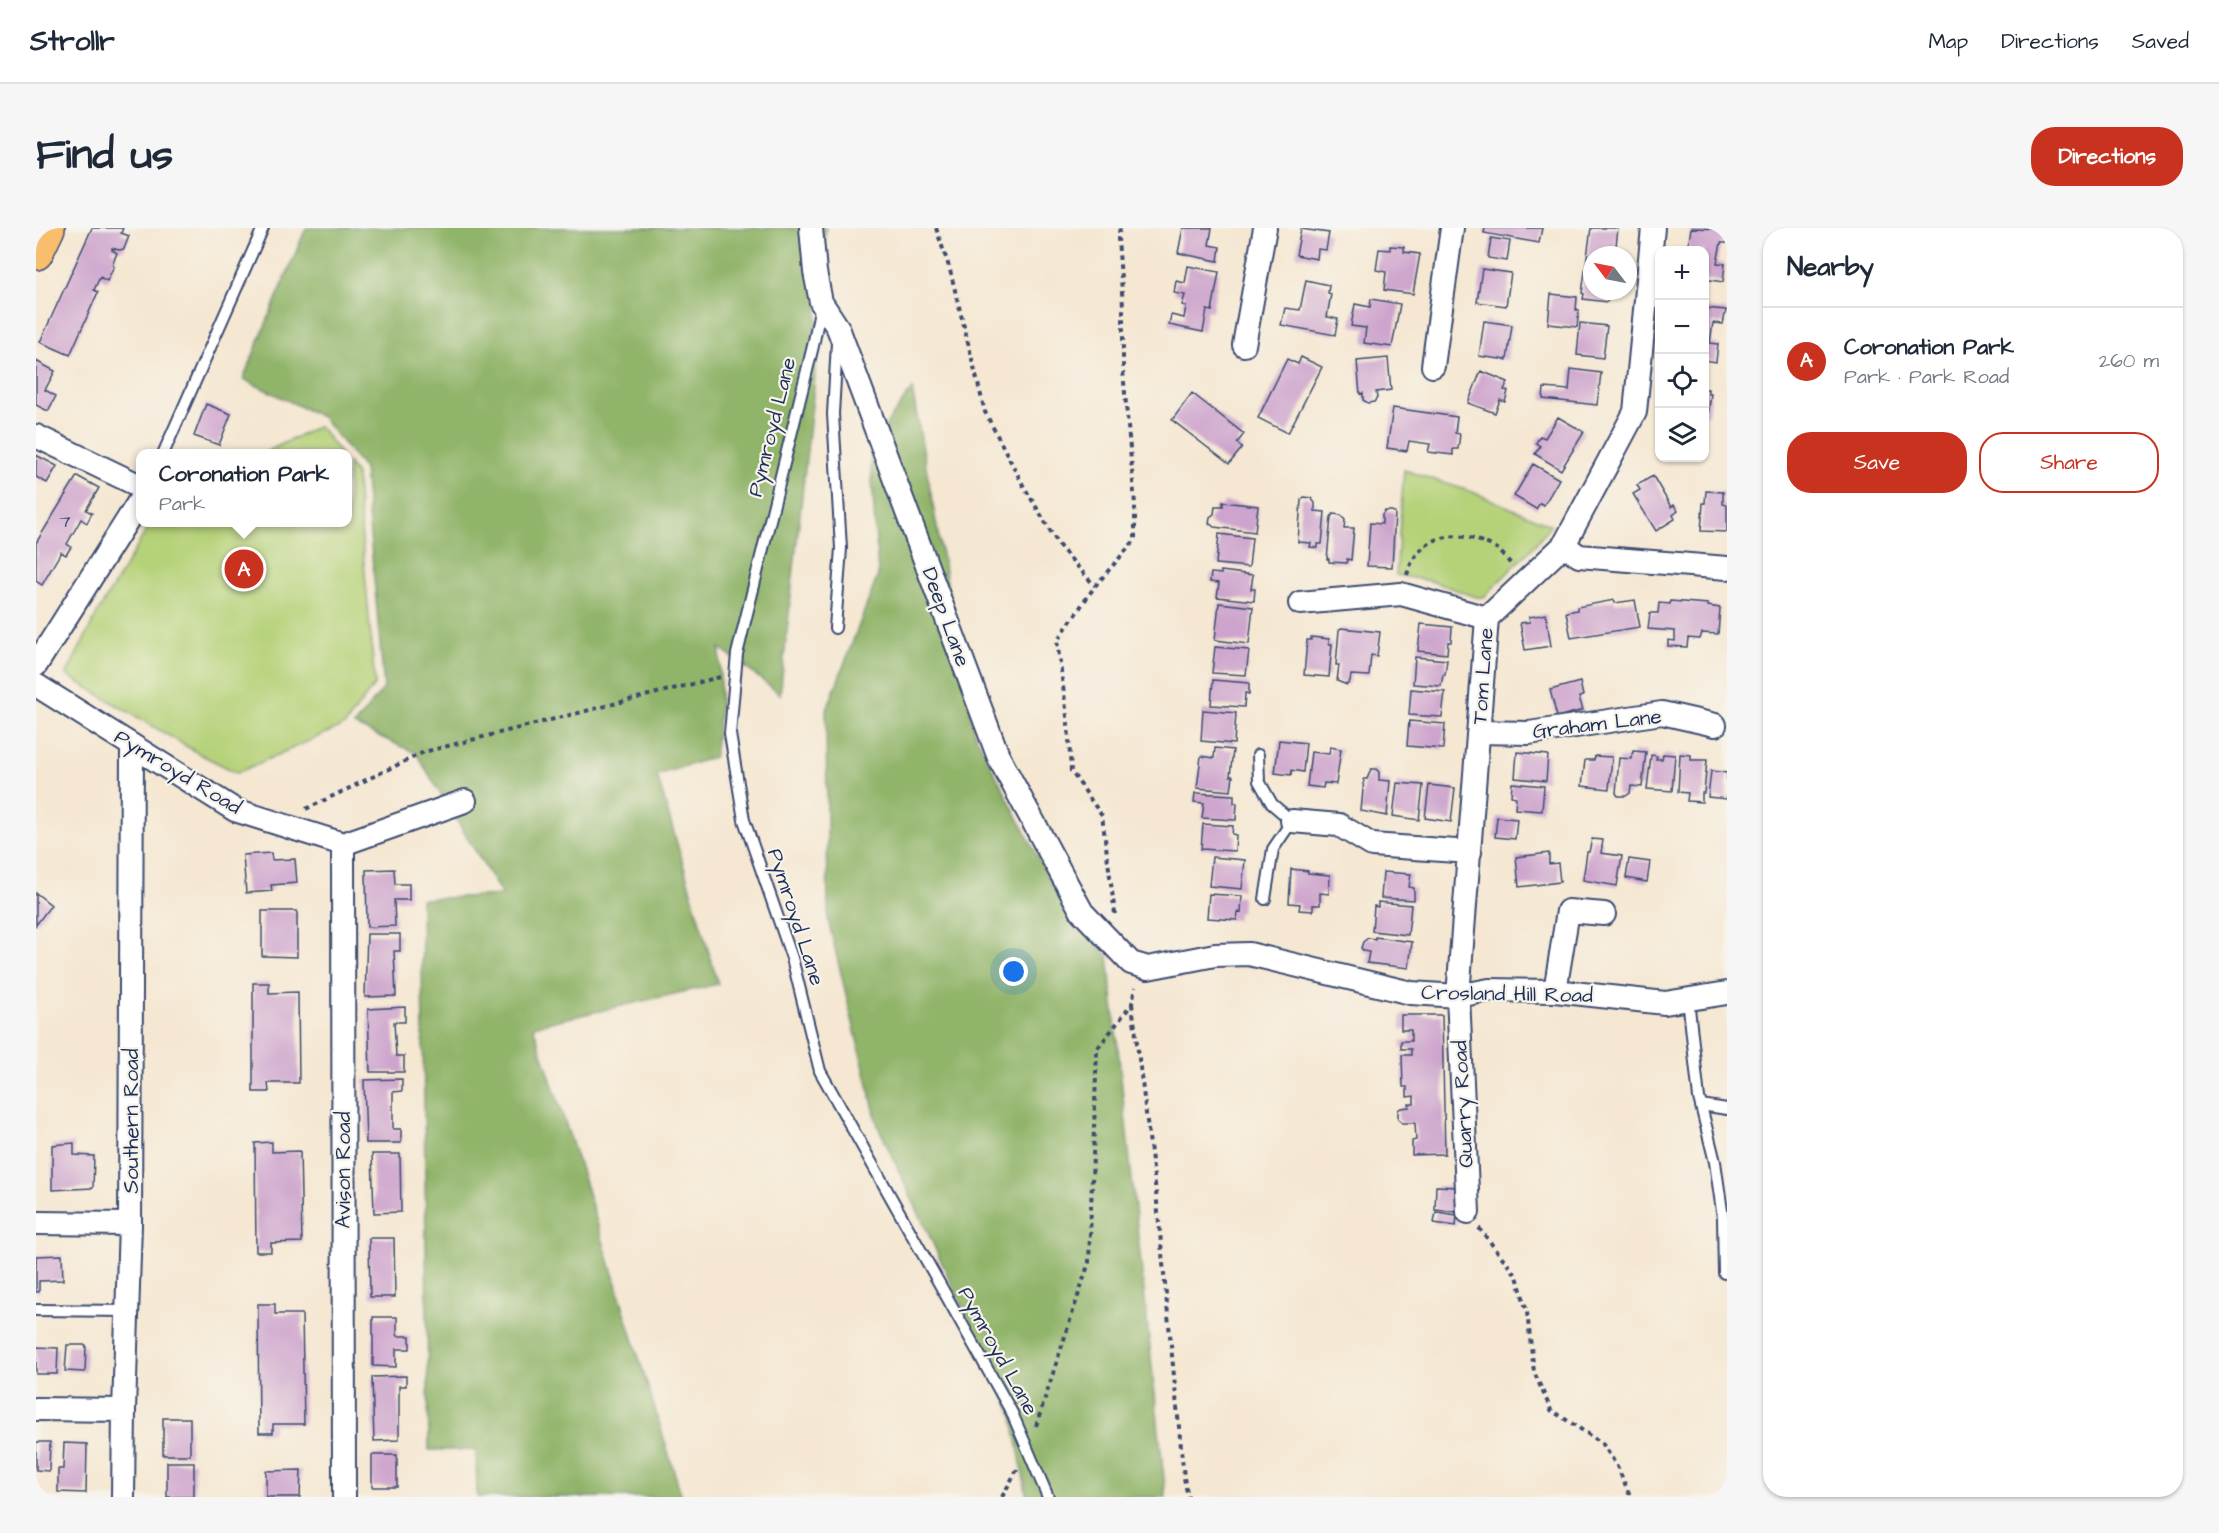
<!DOCTYPE html>
<meta charset="utf-8">
<style>
:root{--surface:#fff;--page:#f6f6f7;--text:#1f2937;--muted:#747a83;--line:#e0e1e3;--accent:#c8321e}
body{margin:0;font-family:"Architects Daughter",sans-serif;background:var(--page);color:var(--text)}
.controls{position:absolute;right:18px;top:18px;display:grid;overflow:hidden;border-radius:12px;box-shadow:0 2px 4px #0004}
.controls button{width:54px;height:54px;display:grid;place-items:center;padding:0;border:0;border-bottom:2px solid var(--line);background:var(--surface);color:var(--text);font:30px sans-serif}
.compass{position:absolute;left:1547px;top:18px;width:54px;height:54px;border-radius:50%;background:var(--surface);box-shadow:0 2px 4px #0004;rotate:302deg}
.you{position:absolute;left:978px;top:744px;width:21px;height:21px;margin:-15px;border:4px solid #fff;border-radius:50%;background:#1a73e8;box-shadow:0 0 0 9px #1a73e833}
.badge{display:grid;place-items:center;width:39px;height:39px;border-radius:50%;background:var(--accent);color:#fff;font-size:20px;font-weight:700}
.pin{position:absolute;translate:-50% -50%;border:3px solid #fff;box-shadow:0 2px 6px #0006}
.popup{position:absolute;left:100px;top:221px;width:216px;height:78px;box-sizing:border-box;display:grid;place-content:center;border-radius:12px;background:var(--surface);filter:drop-shadow(0 2px 4px #0005);font-size:20px;white-space:nowrap;color:var(--muted)}
.popup b{font-size:22px;color:var(--text)}
.popup::after{content:'';position:absolute;left:50%;top:100%;margin-left:-12px;border:12px solid transparent;border-top-color:var(--surface)}
.list{margin:0;padding:0;list-style:none}
h2{display:flex;justify-content:space-between;align-items:center;height:78px;margin:0;padding:0 24px;font-size:26px}
h2 small{font-size:20px;font-weight:400;color:var(--muted)}
.list li{display:grid;grid-template-columns:39px 1fr auto;gap:18px;align-items:center;box-sizing:border-box;height:108px;padding:0 24px;border-top:2px solid var(--line)}
.list b{display:block;font-size:22px;white-space:nowrap}
.list p{margin:0;font-size:20px;white-space:nowrap;color:var(--muted)}
.list em{font-size:20px;font-style:normal;color:var(--muted)}
.actions{display:flex;gap:12px;padding:18px 24px}
.actions a{flex:1;padding:14px 0;border:2px solid var(--accent);border-radius:24px;text-align:center;font-size:21px;color:var(--accent)}
.actions .main{background:var(--accent);color:#fff}
.icon{flex:none;width:33px;height:33px;fill:none;stroke:currentColor;stroke-width:2;stroke-linecap:round;stroke-linejoin:round}
.map{position:relative;flex:none;width:1691px;height:1269px;overflow:hidden;border-radius:24px}
header{display:flex;align-items:center;gap:36px;box-sizing:border-box;height:84px;padding:0 30px;background:var(--surface);border-bottom:2px solid var(--line)}
header strong{font-size:28px}
nav{display:flex;gap:33px;margin-inline-start:auto;font-size:21px}
.intro{display:flex;align-items:center;justify-content:space-between;box-sizing:border-box;height:144px;padding:0 36px}
h1{margin:0;font-size:42px}
.button{padding:15px 27px;border-radius:24px;background:var(--accent);color:#fff;font-size:21px;font-weight:700}
main{display:flex;gap:36px;padding:0 36px}
aside{flex:1;background:var(--surface);border-radius:24px;box-shadow:0 2px 4px #0004}
.map>svg:first-child{display:block}
.green{fill:#b6d279;stroke:#68806c;stroke-width:1.5}
.forest{fill:#90b469;stroke:#567264;stroke-width:1.5}
.building{fill:#cda4cd}
.lines{fill:none;stroke-linecap:round;stroke-linejoin:round}
.service-casing{stroke:#3c4b6f;stroke-width:14}
.minor-casing{stroke:#3c4b6f;stroke-width:26}
.primary-casing{stroke:#3c4b6f;stroke-width:36}
.path{stroke:#3c4b6f;stroke-width:4;stroke-dasharray:4.5 4.5;stroke-linecap:butt}
.service{stroke:#fff;stroke-width:10}
.minor{stroke:#fff;stroke-width:22}
.primary{stroke:#f9be6d;stroke-width:33}
.labels{text-anchor:middle;dominant-baseline:central;stroke-width:4.5;stroke-linejoin:round;paint-order:stroke}
.number-label{font-size:18px;fill:#484c7a}
.street-label{font-size:21px;fill:#1b2f5e;stroke:#f7f3e8}
</style>
<header>
<strong>Strollr</strong>
<nav><a>Map</a><a>Directions</a><a>Saved</a></nav>
</header>
<div class="intro"><h1>Find us</h1><a class="button">Directions</a></div>
<main>
<div class="map">
<svg width="1691" height="1269" viewBox="0 0 1691 1269">
<rect width="100%" height="100%" fill="#f7f3e8"/>
<filter id="ink" filterUnits="userSpaceOnUse"><feTurbulence type="fractalNoise" baseFrequency=".0167" numOctaves="2"/><feDisplacementMap in="SourceGraphic" scale="12" xChannelSelector="R" yChannelSelector="G"/><feConvolveMatrix kernelMatrix="1 2 1 2 8 2 1 2 1" color-interpolation-filters="sRGB"/></filter>
<filter id="wash" filterUnits="userSpaceOnUse"><feTurbulence type="fractalNoise" baseFrequency=".008" numOctaves="4" result="noise"/><feDisplacementMap in="SourceGraphic" scale="24" xChannelSelector="R" yChannelSelector="G"/><feGaussianBlur stdDeviation="1.35" result="paint"/><feColorMatrix in="noise" values="0 0 0 0 0 0 0 0 0 0 0 0 0 0 0 0 0 1.4 0 .05"/><feComposite in="paint" operator="in"/></filter>
<g filter="url(#wash)">
<rect width="100%" height="100%" fill="#f5e7d2"/>
<path class="green" d="M283 198 304 225H228Z
M312 235 320 246 339 456 309 497 201 545 162 525 30 447 63 382 115 295 312 294Z
M1368 242 1439 265 1515 297 1496 320 1448 369H1440L1395 353 1360 347Z"/>
<path class="forest" d="M270 0H790L781 87 779 150 744 466 684 420V480L678 529 621 547 682 756 497 798 544 939 646 1269H441L440 1222H393L385 671 466 667 380 525 318 497 348 460 328 241 286 189 207 151Z
M876 161 938 504 1006 637 1035 689 1072 728 1130 1269H991L976 1185 842 898 792 692 790 484 842 347 834 219Z"/>
<g id="blocks">
<path class="building" d="M56 0H87L85 5 93 8 88 21 83 22 76 20V22L81 25 76 37 78 38 71 53 64 49 58 62 62 64 34 127 4 114Z
M1147 0H1176L1173 17 1184 19 1182 33 1142 25Z
M1449 0H1506L1503 15 1448 5Z
M1555 0H1582L1579 27H1556V63H1576L1575 69H1572L1571 74 1547 71 1548 66 1546 65Z
M1655 0 1691 1V15H1685L1681 35 1689 36 1687 54 1668 51V22H1652Z
M1265 1 1293 5 1290 22 1282 21 1281 31 1260 27Z
M1455 10 1474 13 1471 33 1452 30Z
M1354 18 1368 19V24L1384 26 1377 66 1348 62 1350 44 1340 42 1343 21 1354 22Z
M1152 38 1183 44 1176 83 1171 82 1167 104 1133 97 1135 87 1148 90 1150 78 1146 77 1149 67 1138 65 1140 53 1149 55Z
M1446 41 1475 45 1470 78 1441 74Z
M1270 52 1293 57 1292 65 1295 66 1291 89 1302 91 1299 107 1245 97 1249 80 1264 82Z
M1515 66 1541 69 1540 82H1543L1541 99 1512 96Z
M1335 71 1364 76 1356 119 1328 115 1330 100 1315 98 1319 76 1334 79Z
M1668 80 1690 82 1687 96 1677 95 1674 115 1682 116 1680 134 1668 132Z
M1448 93 1476 97 1471 132 1443 128Z
M1544 95 1571 98 1567 130 1541 127Z
M1265 129 1286 139 1252 205 1222 190 1251 131 1262 136Z
M1352 130 1355 162 1340 164 1341 170 1338 174 1332 175 1327 172V165L1324 166 1321 133Z
M0 133 19 143 9 162 20 168 12 183 0 177Z
M1535 141 1565 145 1561 177 1507 171 1508 160 1533 162Z
M1445 143 1472 154 1468 162 1472 163 1469 174 1464 172 1459 185 1432 175Z
M1668 161H1672V166H1675L1672 187H1668Z
M1156 165 1208 206 1201 215 1206 220 1193 236 1136 192Z
M170 176 195 186 183 217 158 208Z
M1357 180 1421 189 1419 205 1424 206 1422 221H1417V227L1392 224 1394 216 1373 213 1371 223 1351 220Z
M1522 189 1548 204 1525 242 1499 226 1504 218 1500 215 1504 208 1509 210Z
M0 227 21 238 11 255 0 249Z
M1497 236 1523 251 1508 277 1504 275 1500 281 1478 268Z
M41 248 63 260 50 282 56 285 51 295 45 291 31 316 35 319 30 327 25 324 6 357 0 353V315Z
M1617 248 1635 279 1638 277 1642 283 1637 287 1639 291 1620 303 1597 266 1604 262 1601 257Z
M1670 263 1687 264V276L1691 277V304L1665 303 1667 275H1669Z
M1268 269 1275 270 1279 275V283L1289 284 1286 316H1282V320L1274 319 1275 315 1262 314 1265 272Z
M1187 274 1222 278 1219 304 1178 299 1173 295 1174 289 1178 286 1179 278H1187Z
M1349 283H1356L1359 285 1356 339 1331 338 1334 295 1346 296V287Z
M1297 286 1305 287 1309 291 1308 300H1318L1315 332 1311 331V335L1293 334V331H1291L1295 289Z
M1183 306 1216 310 1213 339 1180 336Z
M1185 343 1217 347 1215 361H1219L1218 373 1181 369 1183 355 1174 354 1175 345 1185 346Z
M1578 372 1579 375 1599 372 1604 399 1535 410 1530 384 1541 382V379Z
M1634 373 1672 376V378L1684 380 1682 406 1666 405 1664 411 1652 410 1651 419 1632 418V412L1639 413V403L1612 401 1614 385H1622L1623 375 1634 376Z
M1183 375 1217 379 1213 416 1179 412Z
M1510 386 1515 418 1489 422 1484 395 1494 394 1493 389Z
M1385 396 1416 399 1415 414H1412L1411 426 1382 423Z
M1305 400 1344 404 1341 428 1335 427 1333 448 1315 447 1314 453 1311 457 1301 453 1303 437H1300L1303 402Z
M1275 409 1293 411V416H1296L1293 449 1268 447 1271 412H1275Z
M1179 419 1213 422 1210 447 1176 445Z
M1379 429 1411 432 1409 447H1407L1405 458 1377 456Z
M1177 452 1213 455V466L1209 465 1208 479 1175 477Z
M1544 454 1547 468 1543 469 1547 482 1521 489 1514 462Z
M1375 461 1409 464 1406 489 1373 487Z
M1167 482 1200 485 1198 516 1165 513Z
M1373 493 1409 496 1407 521 1371 518Z
M1243 512 1270 515 1267 544 1256 542 1255 547 1239 545Z
M1294 519 1305 521 1300 556 1288 555 1287 560 1271 558 1275 524 1293 526Z
M1179 520 1197 522 1194 548H1197L1195 563 1161 560 1165 528 1178 530Z
M1597 523 1610 524 1606 559 1595 558 1594 565 1590 568H1582L1580 565 1583 530 1596 531Z
M1481 524 1512 527 1510 553 1479 550Z
M1627 526 1639 527 1636 563 1611 561 1615 527 1621 528 1620 531H1626Z
M1644 526 1655 527V532H1671L1668 565H1666V574L1651 573 1652 565 1642 564Z
M1559 528 1576 529 1573 561 1546 558 1549 532H1558Z
M1335 541H1340L1343 544V552L1354 553 1351 588 1325 583 1328 551H1331Z
M1675 543 1691 545V571L1672 569Z
M1361 555 1387 557 1383 592 1357 588Z
M1476 555 1508 558 1506 583 1479 581 1480 569 1475 568Z
M1393 557 1419 560 1415 594 1389 590Z
M1159 565 1198 567V575H1201L1200 592 1166 590 1168 575 1158 574Z
M1461 589 1481 591 1479 611 1459 609Z
M1167 596 1197 598 1196 606 1200 607 1199 623 1165 621Z
M1556 611 1567 612 1565 625 1586 628 1581 658 1547 652 1551 624H1553Z
M235 625 236 632 259 631 261 655 235 657 236 663 210 665 207 627Z
M1513 625V636L1522 635 1524 654 1483 659 1480 629Z
M1176 629 1209 632 1206 661 1173 658Z
M1593 631 1614 634 1611 654 1590 650Z
M358 641 359 656H373V672H358L359 698 331 699 330 642Z
M1255 641 1272 643V645L1294 647 1293 666 1284 665V677H1277V683L1263 682 1264 676 1253 675Z
M1347 644 1375 646 1373 659 1378 660V672L1345 670Z
M0 665 15 677 0 697Z
M1173 666 1206 668 1205 685 1202 684 1201 692 1171 690Z
M1342 674 1375 677 1372 707 1336 703 1338 678 1342 679Z
M226 683H261V729L226 728Z
M331 706H364V723H358L360 768 329 769Z
M1339 709 1376 714 1373 740 1331 735 1333 724 1328 723 1325 720 1327 714 1332 710 1339 711Z
M217 755H233V765L262 764 263 855H232L233 864H217Z
M369 779V794H358L360 828H368V844H334L332 781Z
M1365 787H1406L1409 926 1376 927V913L1380 912 1379 895H1366L1362 891V882L1365 880 1373 879V876H1378V868L1371 869V859H1367L1366 827H1375V821H1365V813H1375V802H1365Z
M366 851V863L357 864V901H365V915H330L328 852Z
M236 914V924L264 923 266 1014 235 1015V1024H220L219 915Z
M38 915V927L58 928 57 960 16 962V917Z
M336 926H364L365 984 338 985Z
M1400 958 1421 959 1420 984 1399 982Z
M1400 984 1421 987 1420 998 1398 995Z
M333 1010H358L359 1069H334Z
M26 1027 27 1052 3 1053V1064H0V1028Z
M222 1076H239V1086H266L268 1196H237V1205H223Z
M337 1089H361V1108H374V1121H360V1139L337 1138Z
M31 1117H50L49 1144 29 1143Z
M0 1119 22 1120 21 1146H0Z
M370 1148V1158H363V1212L338 1213 336 1149Z
M127 1190H154V1227H127Z
M0 1214H14L13 1243 0 1242Z
M28 1215 51 1216 50 1265 22 1264V1241H27Z
M336 1227H361V1259H336Z
M131 1234H158V1269H131Z
M265 1242 264 1269H230V1243Z"/>
</g>
</g>
<g filter="url(#ink)">
<use href="#blocks" fill-opacity="0" stroke="#3c4b6f" stroke-width="1.5"/>
<g class="lines">
<defs>
<path id="service" d="M785 77 777 118 701 426 694 506 708 592 756 730 784 843 976 1185 1012 1269
M127 226 227 0
M799 400 805 320 797 186 801 115
M1222 527 1223 553 1236 576 1256 593 1237 621 1229 671
M1652 771 1663 870 1679 934 1687 990 1688 1045
M1665 877 1691 881
M0 1082 91 1083"/>
<path id="minor" d="M775 0 779 44 785 74 802 100 963 530 1046 684 1095 735 1112 740 1179 727 1213 726 1375 765 1422 768 1453 762 1519 763 1629 775 1691 765
M1208 117 1229 0
M1397 138 1416 0
M0 208 104 258
M1528 317 1543 328 1691 340
M1264 375 1365 366 1451 390
M0 437 104 272
M0 457 199 582 307 616 429 573
M1443 504 1493 505 1626 485 1679 497
M1256 593 1303 597 1336 617 1434 624
M307 616 308 1269
M1519 763 1532 683 1568 686
M1432 984 1422 768 1451 390 1528 317 1599 184 1617 0
M0 995 94 996
M0 1181 88 1182
M87 1269 88 1182 94 996 96 518"/>
<path id="primary" d="M0 25 12 0"/>
</defs>
<use href="#service" class="service-casing"/>
<use href="#minor" class="minor-casing"/>
<use href="#primary" class="primary-casing"/>
<path class="path" d="M900 0 914 42 949 184 987 257 1024 319 1059 358
M1371 347C1380 312 1413 300 1446 314 1451 316 1458 318 1463 322 1467 326 1471 332 1475 336
M270 581 388 524 684 449
M1079 686 1066 588 1035 543 1032 496 1021 413 1059 358 1099 312V276L1087 143V78L1082 10 1084 0
M1096 776 1120 964 1148 1250 1152 1269
M1443 1000 1481 1048 1491 1084 1498 1144 1515 1182 1566 1215 1581 1238 1593 1265 1592 1269
M1000 1198 1053 1034 1061 821 1096 776 1099 759
M966 1269 983 1238"/>
<use href="#service" class="service"/>
<use href="#minor" class="minor"/>
<use href="#primary" class="primary"/>
</g>
</g>
<g class="labels">
<g class="number-label">
<text x="29" y="293">7</text>
</g>
<g class="street-label">
<text transform="translate(736 199) rotate(-76)">Pymroyd Lane</text>
<text transform="translate(910 389) rotate(70)">Deep Lane</text>
<text transform="translate(1447 448) rotate(-86)">Tom Lane</text>
<text transform="translate(1561 496) rotate(-7)">Graham Lane</text>
<text transform="translate(142 544) rotate(31)">Pymroyd Road</text>
<text transform="translate(760 689) rotate(72)">Pymroyd Lane</text>
<text transform="translate(1471 766) rotate(1)">Crosland Hill Road</text>
<text transform="translate(1427 876) rotate(-93)">Quarry Road</text>
<text transform="translate(95 893) rotate(-90)">Southern Road</text>
<text transform="translate(307 942) rotate(-90)">Avison Road</text>
<text transform="translate(962 1123) rotate(61)">Pymroyd Lane</text>
</g>
</g>
</svg>
<div class="controls">
<button>+</button>
<button>−</button>
<button><svg class="icon" aria-label="locate" viewBox="0 0 24 24"><circle cx="12" cy="12" r="6"/><path d="M12 2v4M12 18v4M2 12h4M18 12h4"/></svg></button>
<button><svg class="icon" aria-label="layers" viewBox="0 0 24 24"><path d="M12 4l9 5-9 5-9-5zM3 14l9 5 9-5"/></svg></button>
</div>
<svg class="compass" viewBox="-18 -18 36 36"><path d="M0-13l5 13h-10z" fill="#e53935"/><path d="M0 13l5-13h-10z" fill="#747a83"/></svg>
<div class="you"></div>
<div class="pin badge" style="left:208px;top:341px">A</div>
<div class="popup"><b>Coronation Park</b>Park</div>
</div>
<aside>
<h2>Nearby<small></small></h2>
<ul class="list">
<li><span class="badge">A</span><div><b>Coronation Park</b><p>Park · Park Road</p></div><em>260 m</em></li>
</ul>
<div class="actions"><a class="main">Save</a><a>Share</a></div>
</aside>
</main>
